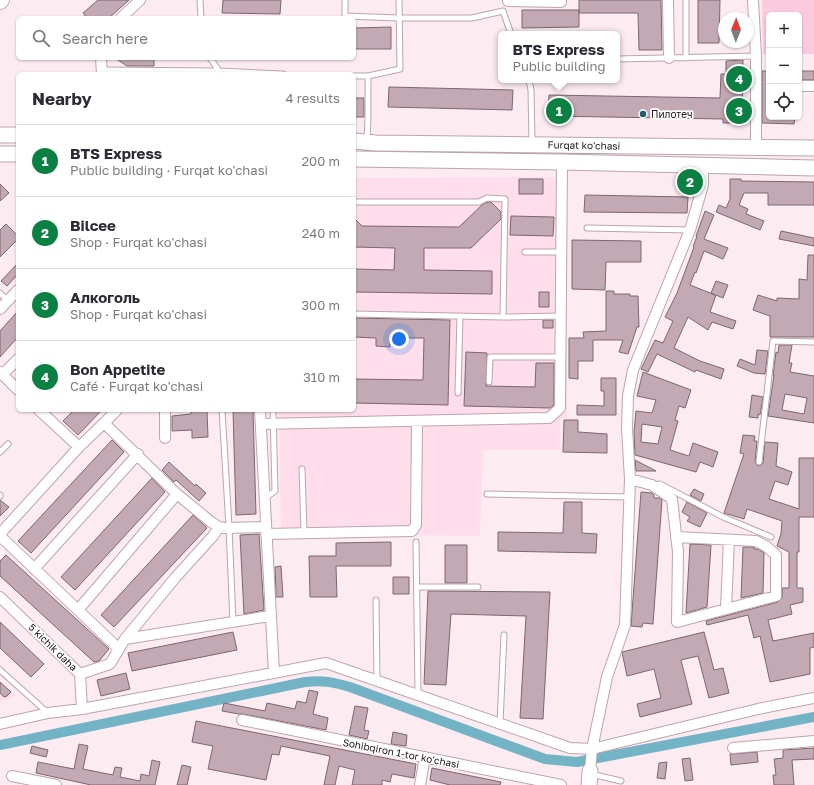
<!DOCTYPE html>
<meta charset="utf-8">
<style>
:root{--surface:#fff;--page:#f2f2f3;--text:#2b2b33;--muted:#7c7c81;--line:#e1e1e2;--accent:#0b8043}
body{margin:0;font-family:"Golos Text",sans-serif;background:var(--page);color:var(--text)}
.controls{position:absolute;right:12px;top:12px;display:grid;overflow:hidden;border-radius:6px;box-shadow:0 1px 3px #0004}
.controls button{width:36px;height:36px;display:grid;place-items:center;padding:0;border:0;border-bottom:1px solid var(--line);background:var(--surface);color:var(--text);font:20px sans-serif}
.compass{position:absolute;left:718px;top:12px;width:36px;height:36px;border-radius:50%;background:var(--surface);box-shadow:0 1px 3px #0004;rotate:1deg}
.you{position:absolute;left:399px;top:339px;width:14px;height:14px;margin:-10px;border:3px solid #fff;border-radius:50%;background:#1a73e8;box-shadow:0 0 0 6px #1a73e833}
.badge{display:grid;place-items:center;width:26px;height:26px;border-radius:50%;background:var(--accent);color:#fff;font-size:13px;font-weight:700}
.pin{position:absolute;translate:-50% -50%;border:2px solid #fff;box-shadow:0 1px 4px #0006}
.popup{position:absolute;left:498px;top:31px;width:122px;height:52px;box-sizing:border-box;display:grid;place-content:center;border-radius:6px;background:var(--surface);filter:drop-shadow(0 1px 3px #0005);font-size:13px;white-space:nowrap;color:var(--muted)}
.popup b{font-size:15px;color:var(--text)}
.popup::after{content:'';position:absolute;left:50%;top:100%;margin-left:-8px;border:8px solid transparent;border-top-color:var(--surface)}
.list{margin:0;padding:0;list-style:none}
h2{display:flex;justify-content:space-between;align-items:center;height:52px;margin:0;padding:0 16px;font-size:17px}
h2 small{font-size:13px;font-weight:400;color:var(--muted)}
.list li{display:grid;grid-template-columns:26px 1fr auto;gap:12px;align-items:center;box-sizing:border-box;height:72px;padding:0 16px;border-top:1px solid var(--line)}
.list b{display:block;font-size:15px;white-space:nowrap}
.list p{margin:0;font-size:13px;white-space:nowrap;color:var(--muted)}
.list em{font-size:13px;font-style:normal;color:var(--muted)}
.icon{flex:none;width:22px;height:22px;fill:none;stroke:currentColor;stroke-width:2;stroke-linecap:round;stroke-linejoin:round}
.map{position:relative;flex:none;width:814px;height:785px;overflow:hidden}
.search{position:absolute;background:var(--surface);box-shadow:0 1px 3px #0004;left:16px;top:16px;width:340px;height:44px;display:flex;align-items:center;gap:10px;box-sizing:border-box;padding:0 14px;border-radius:6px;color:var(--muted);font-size:15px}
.panel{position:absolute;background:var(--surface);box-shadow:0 1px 3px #0004;left:16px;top:72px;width:340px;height:340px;border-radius:6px}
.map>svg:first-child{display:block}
.built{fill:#ffddeb}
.green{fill:#fbcadf}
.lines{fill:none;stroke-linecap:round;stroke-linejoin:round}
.canal{stroke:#73b3c6;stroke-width:10}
.building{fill:#c2a9b4;stroke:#7d6670;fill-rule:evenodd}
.lane-casing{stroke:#bda4ae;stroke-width:7}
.street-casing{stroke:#bda4ae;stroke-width:12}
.secondary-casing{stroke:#bda4ae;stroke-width:17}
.primary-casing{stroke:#bda4ae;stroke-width:18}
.lane{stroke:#fff;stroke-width:5}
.street{stroke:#fff;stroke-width:10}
.secondary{stroke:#fff;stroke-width:15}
.primary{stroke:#fff;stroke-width:16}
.poi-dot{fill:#1b6172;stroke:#fefefe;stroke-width:1.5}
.labels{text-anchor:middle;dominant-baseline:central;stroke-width:3.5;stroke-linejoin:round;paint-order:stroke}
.poi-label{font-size:10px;fill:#1f161a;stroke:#fefefe;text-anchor:start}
.street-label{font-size:10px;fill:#1f161a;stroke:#fefefe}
</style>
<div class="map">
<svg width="814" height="785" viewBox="0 0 814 785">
<rect width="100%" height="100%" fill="#fcecf2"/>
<path class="built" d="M566 177 567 418H560V450H483L480 536 281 533 279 410H354V178Z
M0 681 16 696 0 701Z"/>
<path class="green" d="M762 0H814V54H799V15H769V54H763Z"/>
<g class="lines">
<path class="canal" d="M0 745 305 682C323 680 333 682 350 687L545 759 577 762 814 717"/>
</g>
<path class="building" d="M98 0H129L109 18H87L83 13Z
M223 0H281L280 14 222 13Z
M579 0H661L662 50H639L638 13H579Z
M698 0H720L719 43H698Z
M522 10H579V27L522 28Z
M391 27V49H354V28Z
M115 58H154V66H127Z
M743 60 742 123H723V119L548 116 549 95 720 98 721 74H726V61Z
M762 71H769V117H795L794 124 762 123Z
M799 71H814V80H799Z
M389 87 513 90 512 110 388 107Z
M354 98H364V117H354Z
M519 179H543V194H519Z
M730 179H741V181L814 182V205H768V193H744L739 205 748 209 746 214 764 221 760 230 716 212 719 205 726 208 730 199Z
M0 184 9 193 0 201Z
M585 195 688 197 687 213 584 212Z
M488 202H491L501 212V219L471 248H424V270L492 271V294L354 292V269L394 270 395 248 354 247V218L362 226 459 227 483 204Z
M705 211 714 215 704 239 728 248 723 259 704 251 696 273 695 272 690 285 715 295 711 293 716 281 728 285 723 298 716 295 710 312 736 321 733 329 712 322 708 330 688 317 674 348 700 361 724 369 721 379 696 370 695 372 657 354 648 372 641 369 655 340 663 343 673 321 665 317 677 293 694 247H693L697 236H696Z
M511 216 554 217 553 236 510 235Z
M6 224 18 236V239L0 257V230Z
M781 231 814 238V246L779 239Z
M572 240 641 241V262H606L605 290 572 289Z
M808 255H814V337H770V316L753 310 758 295 777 301V298L799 299V279L807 280Z
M18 263V274L7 286 1 281Z
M606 291H614V294H630V296H638L639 327H637L628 354 619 352 623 340H593V361H578V379L569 378V338H584L583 332 606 331Z
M539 292H549V307H539Z
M18 311V337L0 357V331Z
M354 318 450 320 448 405 354 403V379L423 380 424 338H390V347L376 346V338L354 337Z
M543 320H553V328H543Z
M779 345H792L789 363H792L790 372 814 376V423L768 416 774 375H773L776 352 778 353ZM785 394 807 398 804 414 782 410Z
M757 350 768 351 765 374 754 373 737 366 740 359 755 365Z
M466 352 487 353 486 386 535 387 536 363H554V405L550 408 464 406Z
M643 372 691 390 685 408 679 406 675 420 678 421 670 450 689 456 693 443 718 452 713 467 700 462 696 472 635 455 634 432 636 411 652 413 656 400 637 396ZM642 424 662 427 658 444 641 442Z
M601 378H616V415H577V405L604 406V391H601Z
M752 395 763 397 760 415 758 414V418L749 417Z
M74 410H102L78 435 63 421Z
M191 411H207L208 437 192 438V430L172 431V416L191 414Z
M233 411H253L256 514 236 515Z
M564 420H578V432L607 434V453L563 452Z
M743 435 755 436 754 441H757L755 462 758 466 761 465 763 463 765 442 778 443 776 466 792 472 788 485 775 481 769 499 799 509V458H814V517H799V552H797V588H803V602L790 605 792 614 768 620 773 641 814 633V647L810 648V674L770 682 760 636 754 638 748 615 707 625 706 621 778 602 782 598V588H789V552L777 546 781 534 782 521 747 509 744 519 724 513 744 454 740 453Z
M112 440 124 452 31 553 18 541Z
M635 460 656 471H636Z
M169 462 195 486 196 484 206 493 199 501 176 480 174 482 162 470Z
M152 478 165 492 75 590 61 577Z
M694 489 704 494 701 501 690 495Z
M641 492 652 493 654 495V498H659L662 500 653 624 643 623 642 627 631 626Z
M0 500 9 507 0 516Z
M564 502H582V533L597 534 596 553 498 551V532L563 533Z
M687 502 707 513 700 527 687 521 690 517 682 512Z
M193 515 207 528 114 627 101 615Z
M259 534 264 610 244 614 240 535Z
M391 542V566H336L337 597H310L309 556H336V543Z
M690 544 711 545 707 607 686 613Z
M445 545H467V583H445Z
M743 547H754V549H758L764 553 763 593 741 598Z
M6 555 109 649 99 661 94 662 0 576V561Z
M281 566 283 597H276L275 567Z
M393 577H409V594H393Z
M428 591 550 592 543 719 520 718 526 616 451 614 446 685 424 684Z
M0 622 44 664 31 677 0 648Z
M233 632 237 650 132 671 128 653Z
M704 632 714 670 723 668 729 693 709 698 698 656 681 660 692 704 640 717 637 704 661 698 654 669 627 676 622 652Z
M126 673 130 689 101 696 97 680Z
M0 682 11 692 7 696 4 697 0 693Z
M309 690 318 692 313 714 328 718 326 730 243 714H239L222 711 224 703 265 711 267 703 295 709 297 701 306 703Z
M355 706 368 708 364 730 369 731 367 739 349 735Z
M196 721 416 764 414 778 392 774 390 782 382 780V785H352L355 770 339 766 335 785H324L330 756 281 746 279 755 272 754 266 780 208 769 213 746 192 742Z
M393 732 407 735 406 746 391 744Z
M79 744 88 746 83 769 113 775 115 767 122 768 120 777 140 781 141 774 149 776 152 760 160 762 155 785H91L36 773 38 762 74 769Z
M32 746 48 750 46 757 30 753Z
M814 748V759L792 760 794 785H774L773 775H776L774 759 783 758V750Z
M757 752 758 762 731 765 730 754Z
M690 758 693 780 685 781 682 759Z
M667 762 665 779 657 778 659 763Z
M182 765 191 767 187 785H177Z
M432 768 501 782 500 785H450L430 780Z"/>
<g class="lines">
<defs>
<path id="lane" d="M200 0 201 18
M345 0V16L399 18H472L503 11 511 34
M210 58 219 71
M686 58V0
M617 59 756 56
M102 70 219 71 283 74
M354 76H368L400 69 399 0
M529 80 531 90 532 143
M367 141 368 118V76
M354 202H479L487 198 505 199 503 317 354 314
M587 228 690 230
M525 252H561
M0 293 8 301
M503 317 561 316
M489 382 490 357H560
M458 393 460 316
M222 410 229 527 233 622
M0 452 8 444
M759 462 773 341 814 342
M302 469 304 533
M654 485 660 484 723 517 771 537
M487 494 629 497
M0 495V496
M265 498 275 491 273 410
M416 542 418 695
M417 587H478
M376 600 377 681
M0 670 48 713
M500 723 504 635
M591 774 621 781"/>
<path id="street" d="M668 0 669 58
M753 0 756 56V148
M508 1 561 2V0
M121 18 140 0
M101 58 102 74
M799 86H814
M0 309 18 290
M0 372 18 390
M2 375 18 359
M39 410 79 447 104 423 177 494 211 522 219 527 224 528 265 527
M165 410V438
M260 410 274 673
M104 423 117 410
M261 424 549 418 560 408 562 162
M630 479 652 485 672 499 678 552 677 622 776 596V555L767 547 756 541 676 537
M0 534 79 447
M266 534 412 531 416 525 417 421
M0 536 119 649
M34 569 138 454
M0 597 80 674 82 709
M726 609 729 540
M78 610 177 494
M125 639 175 578 213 536 219 527
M80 674 110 664 125 639 270 616
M242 720 561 785
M0 724 48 713 82 709 326 663 570 748 592 749 758 709 814 698
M733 748 814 741
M590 771 592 749 607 677 625 625 630 479 627 429 628 396 633 370 690 230 703 185V165
M12 776 56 785
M420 785 425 757"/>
<path id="secondary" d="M0 135H18
M354 141 376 143 814 148
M0 154H18
M354 159 562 162 814 168
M589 785 590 771"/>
<path id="primary" d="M0 1 1 0"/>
</defs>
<use href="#lane" class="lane-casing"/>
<use href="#street" class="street-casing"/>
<use href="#secondary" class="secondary-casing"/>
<use href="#primary" class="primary-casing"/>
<use href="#lane" class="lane"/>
<use href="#street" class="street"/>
<use href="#secondary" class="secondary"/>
<use href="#primary" class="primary"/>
</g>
<circle class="poi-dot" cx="643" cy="114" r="4"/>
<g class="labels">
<g class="poi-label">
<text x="651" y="114">Пилотеч</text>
</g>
<g class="street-label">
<text transform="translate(584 145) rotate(1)">Furqat ko'chasi</text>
<text transform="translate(53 647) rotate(44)">5 kichik daha</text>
<text transform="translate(401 753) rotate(11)">Sohibqiron 1-tor ko'chasi</text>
</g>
</g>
</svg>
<div class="controls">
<button>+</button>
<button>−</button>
<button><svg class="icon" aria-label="locate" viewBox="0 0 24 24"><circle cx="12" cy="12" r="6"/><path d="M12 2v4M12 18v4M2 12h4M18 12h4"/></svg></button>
</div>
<svg class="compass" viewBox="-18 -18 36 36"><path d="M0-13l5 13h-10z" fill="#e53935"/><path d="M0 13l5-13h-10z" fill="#7c7c81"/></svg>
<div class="you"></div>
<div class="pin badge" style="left:559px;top:111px">1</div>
<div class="popup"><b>BTS Express</b>Public building</div>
<div class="pin badge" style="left:690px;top:182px">2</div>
<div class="pin badge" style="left:739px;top:111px">3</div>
<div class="pin badge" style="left:739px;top:79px">4</div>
<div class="search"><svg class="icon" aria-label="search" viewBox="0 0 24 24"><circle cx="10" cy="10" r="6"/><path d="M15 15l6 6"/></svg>Search here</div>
<section class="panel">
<h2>Nearby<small>4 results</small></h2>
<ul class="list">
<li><span class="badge">1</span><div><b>BTS Express</b><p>Public building · Furqat ko'chasi</p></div><em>200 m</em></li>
<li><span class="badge">2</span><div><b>Bilcee</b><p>Shop · Furqat ko'chasi</p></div><em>240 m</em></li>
<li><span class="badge">3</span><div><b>Алкоголь</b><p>Shop · Furqat ko'chasi</p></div><em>300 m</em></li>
<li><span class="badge">4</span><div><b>Bon Appetite</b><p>Café · Furqat ko'chasi</p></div><em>310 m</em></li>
</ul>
</section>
</div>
